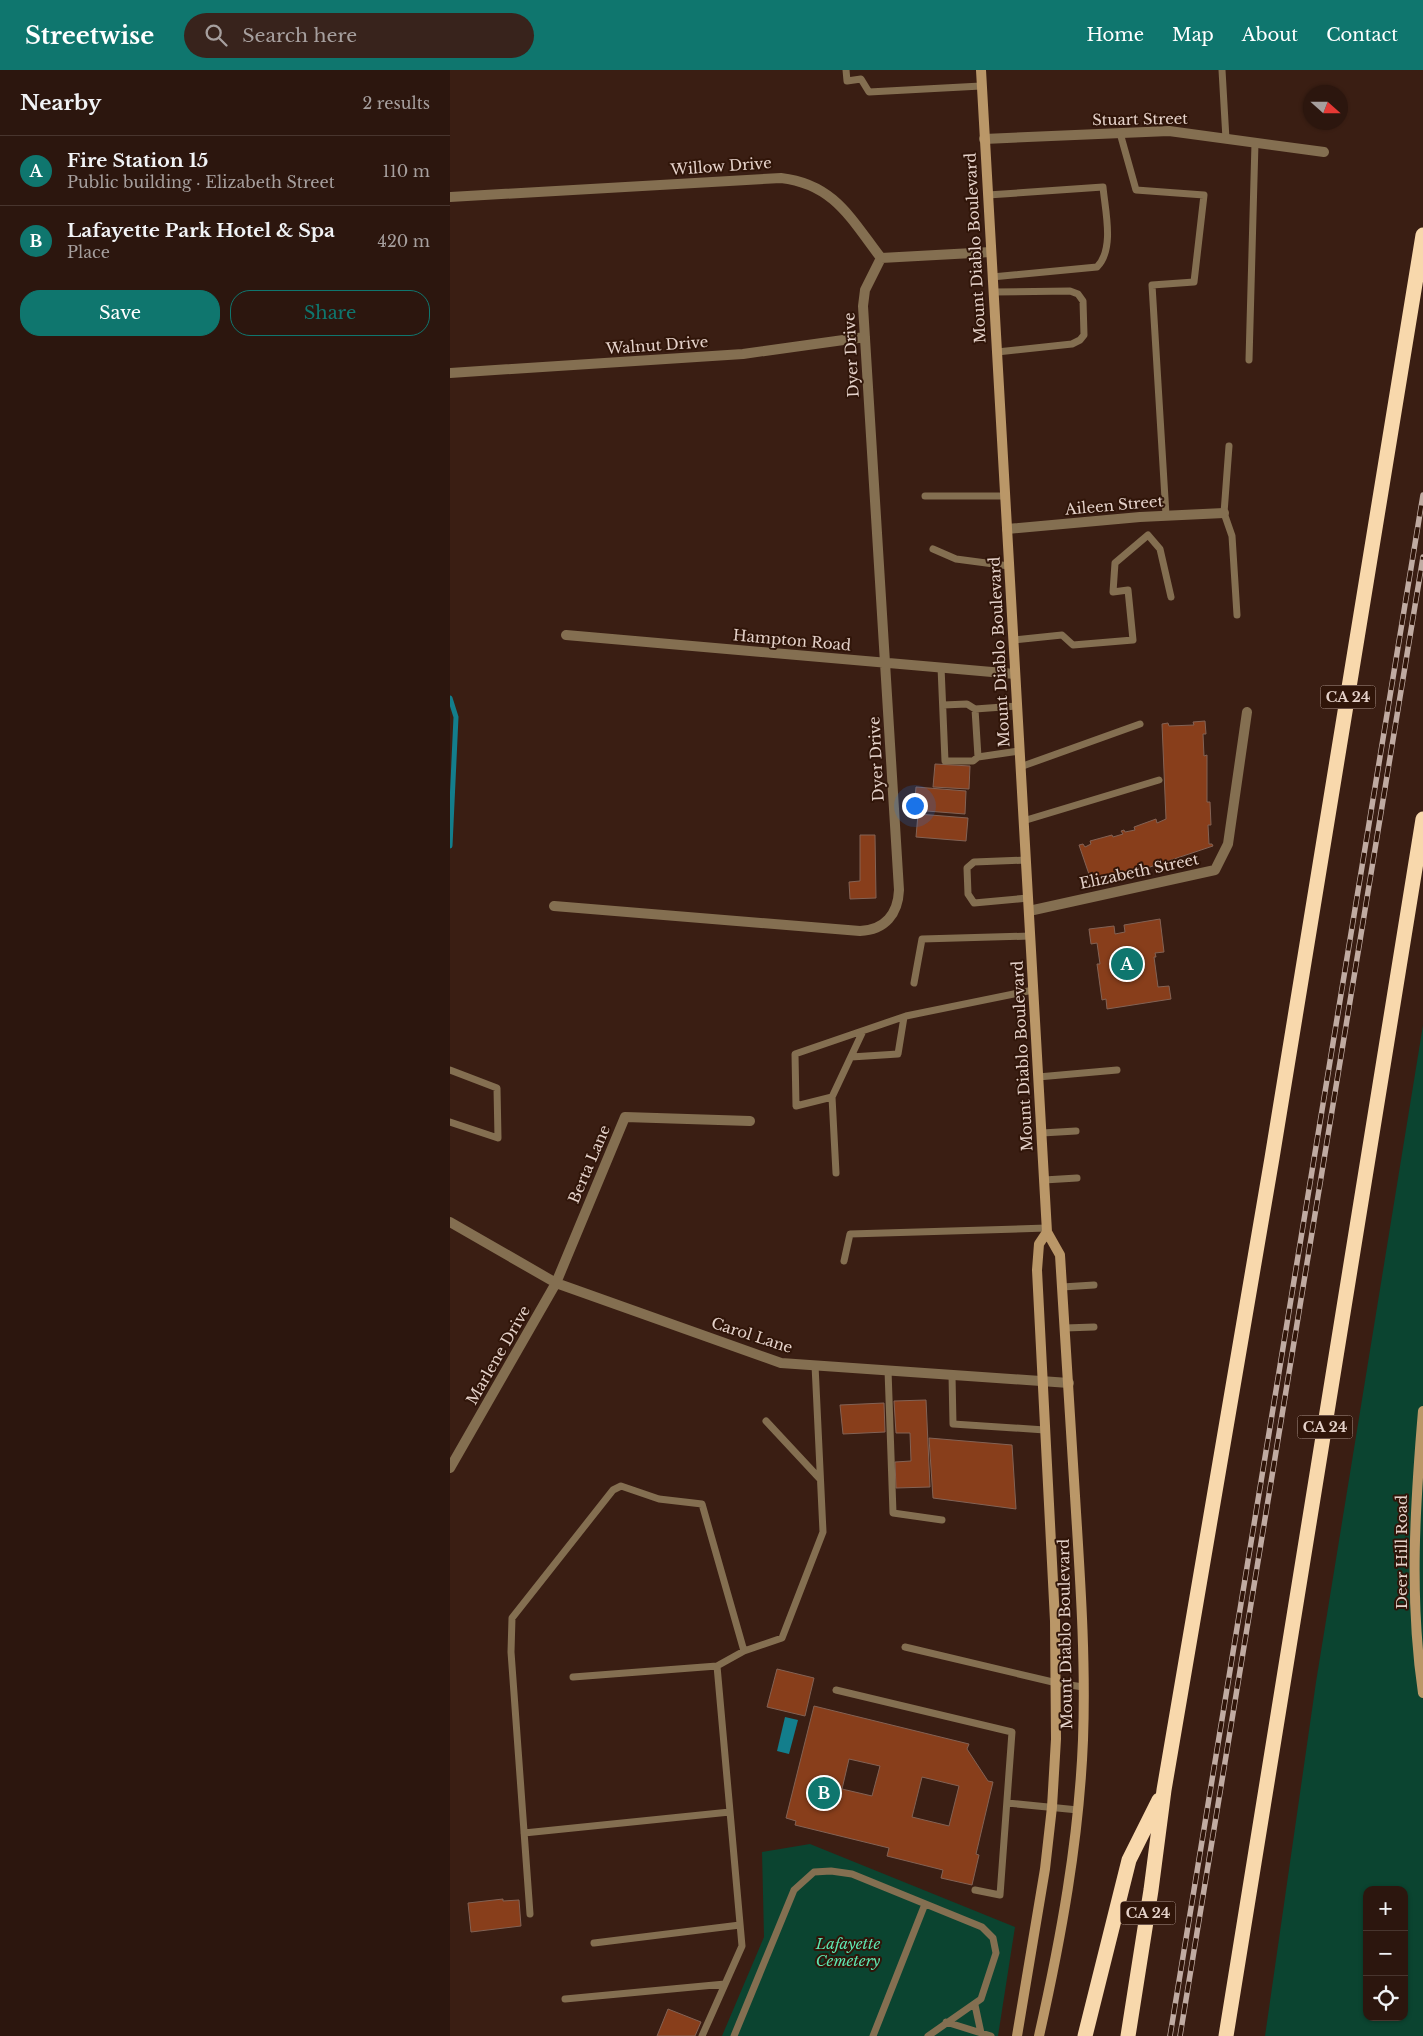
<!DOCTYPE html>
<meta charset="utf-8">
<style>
:root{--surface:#2c160e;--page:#38231c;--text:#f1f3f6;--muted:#a69f9e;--line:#48352e;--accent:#0f766e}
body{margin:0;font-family:"Libre Baskerville",serif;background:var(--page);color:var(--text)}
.controls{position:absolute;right:15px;bottom:15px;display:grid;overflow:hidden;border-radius:10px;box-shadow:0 1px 4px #0004}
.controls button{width:45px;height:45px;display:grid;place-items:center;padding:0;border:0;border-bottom:1px solid var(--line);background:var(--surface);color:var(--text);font:25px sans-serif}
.compass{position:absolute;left:853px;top:15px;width:45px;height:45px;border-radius:50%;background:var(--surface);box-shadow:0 1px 4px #0004;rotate:111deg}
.you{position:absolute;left:464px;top:735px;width:18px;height:18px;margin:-12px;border:4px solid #fff;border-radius:50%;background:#1a73e8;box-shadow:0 0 0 8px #1a73e833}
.badge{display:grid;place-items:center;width:32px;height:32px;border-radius:50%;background:var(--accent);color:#fff;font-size:16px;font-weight:700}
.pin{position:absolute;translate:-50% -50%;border:2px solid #fff;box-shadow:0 1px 5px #0006}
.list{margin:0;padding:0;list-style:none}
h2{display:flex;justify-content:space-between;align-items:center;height:65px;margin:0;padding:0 20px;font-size:21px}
h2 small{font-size:16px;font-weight:400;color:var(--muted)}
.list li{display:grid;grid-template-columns:32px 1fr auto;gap:15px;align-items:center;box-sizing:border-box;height:70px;padding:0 20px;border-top:1px solid var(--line)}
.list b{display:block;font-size:19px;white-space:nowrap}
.list p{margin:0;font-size:16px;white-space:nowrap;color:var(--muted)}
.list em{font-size:16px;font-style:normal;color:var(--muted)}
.actions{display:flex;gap:10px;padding:15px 20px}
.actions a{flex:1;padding:11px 0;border:1px solid var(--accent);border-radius:20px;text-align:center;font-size:18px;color:var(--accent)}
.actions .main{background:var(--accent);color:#fff}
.icon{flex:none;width:28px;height:28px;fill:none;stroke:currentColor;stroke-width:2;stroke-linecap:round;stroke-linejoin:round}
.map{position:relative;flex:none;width:973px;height:1966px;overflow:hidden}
header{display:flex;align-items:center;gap:30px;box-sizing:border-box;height:70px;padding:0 25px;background:var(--accent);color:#fff}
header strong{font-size:24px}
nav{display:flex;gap:28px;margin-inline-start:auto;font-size:18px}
.search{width:350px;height:45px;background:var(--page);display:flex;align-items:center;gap:12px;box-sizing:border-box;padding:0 18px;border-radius:28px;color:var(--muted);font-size:19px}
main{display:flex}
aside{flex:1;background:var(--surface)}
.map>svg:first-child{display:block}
.green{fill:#0b4430;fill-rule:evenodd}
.water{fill:#137e8c}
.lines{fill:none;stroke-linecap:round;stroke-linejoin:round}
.stream{stroke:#137e8c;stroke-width:5}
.building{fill:#883e1b;stroke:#836254;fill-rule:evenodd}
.lane{stroke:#846f51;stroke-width:7}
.street{stroke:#846f51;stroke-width:10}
.secondary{stroke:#ba9768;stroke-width:10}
.highway{stroke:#f8d8ac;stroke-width:15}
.rail-casing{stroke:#c0aba2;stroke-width:5.5}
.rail{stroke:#301509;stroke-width:4;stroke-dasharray:11;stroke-linecap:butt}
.labels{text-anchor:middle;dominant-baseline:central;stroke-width:4;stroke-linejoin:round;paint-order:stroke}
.shield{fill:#301509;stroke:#af9990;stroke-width:1}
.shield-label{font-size:14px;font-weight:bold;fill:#e5d2ca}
.street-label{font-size:15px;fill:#e5d2ca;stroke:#301509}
.park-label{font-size:15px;font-style:italic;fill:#5ee6b1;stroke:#301509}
</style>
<header>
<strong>Streetwise</strong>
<div class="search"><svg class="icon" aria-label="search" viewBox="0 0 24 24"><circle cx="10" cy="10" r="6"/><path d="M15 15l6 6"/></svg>Search here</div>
<nav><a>Home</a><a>Map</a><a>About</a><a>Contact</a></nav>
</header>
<main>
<aside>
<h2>Nearby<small>2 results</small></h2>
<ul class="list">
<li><span class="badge">A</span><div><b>Fire Station 15</b><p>Public building · Elizabeth Street</p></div><em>110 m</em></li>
<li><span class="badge">B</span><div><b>Lafayette Park Hotel &amp; Spa</b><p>Place</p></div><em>420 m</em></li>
</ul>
<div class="actions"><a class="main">Save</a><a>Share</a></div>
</aside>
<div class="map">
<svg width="973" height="1966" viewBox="0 0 973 1966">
<rect width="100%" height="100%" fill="#3a1e13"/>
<path class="green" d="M973 955V1966H815L866 1612ZM917 1820H954V1947H917Z
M360 1774 565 1857 548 1966H272L314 1867 312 1782Z"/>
<path class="water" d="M335 1647 348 1650 339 1684 327 1681Z"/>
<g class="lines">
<path class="stream" d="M0 628 6 647 0 776"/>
</g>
<path class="building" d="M755 651 756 664H753L754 686 757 685V732H760L761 755H758L759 774H762L763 776 643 816 629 775 633 774 635 777 641 774 640 771 662 765 663 767 673 764 671 761 674 760 675 762 685 760 684 757 706 749 707 753 716 749 712 654 718 653 719 656 744 655 743 652Z
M485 694 520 696 519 719 483 717Z
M466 717 516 721 515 744 464 740Z
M468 744 518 748 516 771 466 767Z
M410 765H425L426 828 400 829 399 812 410 811Z
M710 849 714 882 705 883 706 887H704L708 917 719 916 721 929 657 939 656 929 652 930 647 894H650L647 873 641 874 639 859 664 856 665 864 675 862 674 855Z
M476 1330 480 1417 446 1418 445 1392 461 1391 460 1363H446L444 1331Z
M434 1333 435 1362 393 1364 390 1335Z
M479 1368 562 1375 566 1439 483 1428Z
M327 1599 364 1608 355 1646 317 1637Z
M364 1636 519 1674 517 1679 538 1711 543 1712 526 1784 529 1785 522 1815 491 1808 493 1800 437 1786 439 1778 345 1755 346 1751 336 1748ZM399 1689 430 1696 422 1726 392 1719ZM472 1707 509 1716 499 1756 462 1747Z
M53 1829V1831L69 1830 71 1856 21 1862 18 1833Z
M218 1939 251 1952 245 1966H207Z"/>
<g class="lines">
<path class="lane" d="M396 0 397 11 411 9 419 22 531 16
M772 0 776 69
M670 63 686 120 754 125 744 212 702 215 716 445
M538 125 653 117C655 140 665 179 647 197L542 207
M543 222 620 221 628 224 633 231 634 265 630 270 622 274 547 282
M799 290 805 73
M779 376 774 443 782 466 787 545
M475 426H555
M483 479 506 489 559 496
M563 570 612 565 623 575 683 570 678 520 663 522 665 493 698 465 710 479 721 527
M491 597 495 691H523L528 687 569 681
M493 635 517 634 525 639 567 636
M525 639 528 687
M570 697 690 654
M573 751 709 710
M576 790 524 792 517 798 518 824 524 833 578 828
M464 913 472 869 580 866
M413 961 382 1027 346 1036 345 984 456 946 583 920
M401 987 448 984 454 947
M0 1000 47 1018 48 1068 0 1052
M588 1007 667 1000
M382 1027 386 1103
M592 1063 626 1061
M594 1110 627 1108
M394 1191 400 1164 597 1158
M612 1217 644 1215
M615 1258 644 1257
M438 1300 443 1443 492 1450
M502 1305 503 1354 595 1360
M316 1351 370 1409
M455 1577 607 1613 633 1617
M123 1607 267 1596 294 1581 332 1568 373 1462 365 1295
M386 1620 562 1662 550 1825 525 1820
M557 1733 628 1740
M74 1763 280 1742
M80 1844 61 1582 62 1548 163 1420 171 1416 209 1429 252 1434 294 1581
M144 1873 290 1855
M115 1929 275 1914
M525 1935 531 1963
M496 1952 541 1966
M252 1966 292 1876 267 1596
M284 1966 344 1820 364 1802 381 1801 402 1804 532 1857 543 1868 546 1883 531 1929 478 1966
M423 1966 475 1834"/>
<path class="street" d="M534 69 719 61 874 82
M0 127 331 108C384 114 401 149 431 188L541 182
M0 303 293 284 415 267
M557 459 690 447 774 443
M116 565 565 604
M104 836 410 861C435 860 448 844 449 820L413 236 415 220 431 188
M579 841 765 800 778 774 797 642
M0 1152 106 1213 331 1293 619 1313
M0 1398 106 1213 175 1047 300 1051"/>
<path class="secondary" d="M531 0 597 1162 610 1185C615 1265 620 1346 625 1426 630 1507 636 1589 633 1670 629 1770 611 1868 589 1966
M973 1341C965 1435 959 1529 973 1623
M567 1966 595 1799 602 1737 606 1669 605 1551 587 1200 589 1174 597 1162"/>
<path class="highway" d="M635 1966 679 1790 709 1730
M678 1966 701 1820 714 1720 822 1088 973 165
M776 1966 973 749"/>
<defs>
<path id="rail" d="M720 1966 973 425
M730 1966 973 487"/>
</defs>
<use href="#rail" class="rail-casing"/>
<use href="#rail" class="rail"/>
</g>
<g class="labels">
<g class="shield">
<rect x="870.5" y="615.5" width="55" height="23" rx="4"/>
<rect x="847.5" y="1345.5" width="55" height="23" rx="4"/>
<rect x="670.5" y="1831.5" width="55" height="23" rx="4"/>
</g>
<g class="shield-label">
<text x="898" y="627">CA 24</text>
<text x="875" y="1357">CA 24</text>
<text x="698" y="1843">CA 24</text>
</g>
<g class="street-label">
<text transform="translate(690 49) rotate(-1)">Stuart Street</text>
<text transform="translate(271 96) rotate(-4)">Willow Drive</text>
<text transform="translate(525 178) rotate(-93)">Mount Diablo Boulevard</text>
<text transform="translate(207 275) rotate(-4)">Walnut Drive</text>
<text transform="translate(401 285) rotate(-93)">Dyer Drive</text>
<text transform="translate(664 435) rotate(-5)">Aileen Street</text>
<text transform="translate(342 570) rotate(5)">Hampton Road</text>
<text transform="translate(549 582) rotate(-93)">Mount Diablo Boulevard</text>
<text transform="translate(426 689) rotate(-93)">Dyer Drive</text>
<text transform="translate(689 801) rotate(-12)">Elizabeth Street</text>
<text transform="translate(572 986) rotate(-93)">Mount Diablo Boulevard</text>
<text transform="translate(139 1094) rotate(-67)">Berta Lane</text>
<text transform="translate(302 1265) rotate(18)">Carol Lane</text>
<text transform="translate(48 1285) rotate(-60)">Marlene Drive</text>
<text transform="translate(951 1482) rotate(-90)">Deer Hill Road</text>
<text transform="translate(615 1564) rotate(-91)">Mount Diablo Boulevard</text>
</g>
<g class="park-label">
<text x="398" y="1873">Lafayette<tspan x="398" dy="17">Cemetery</tspan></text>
</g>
</g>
</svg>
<div class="controls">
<button>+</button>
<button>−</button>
<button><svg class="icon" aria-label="locate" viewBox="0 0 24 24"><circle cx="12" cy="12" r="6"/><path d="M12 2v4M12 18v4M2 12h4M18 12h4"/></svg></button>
</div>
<svg class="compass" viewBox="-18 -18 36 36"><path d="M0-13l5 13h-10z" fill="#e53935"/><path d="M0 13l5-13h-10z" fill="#a69f9e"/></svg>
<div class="you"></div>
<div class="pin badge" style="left:677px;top:894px">A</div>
<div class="pin badge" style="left:374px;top:1723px">B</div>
</div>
</main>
